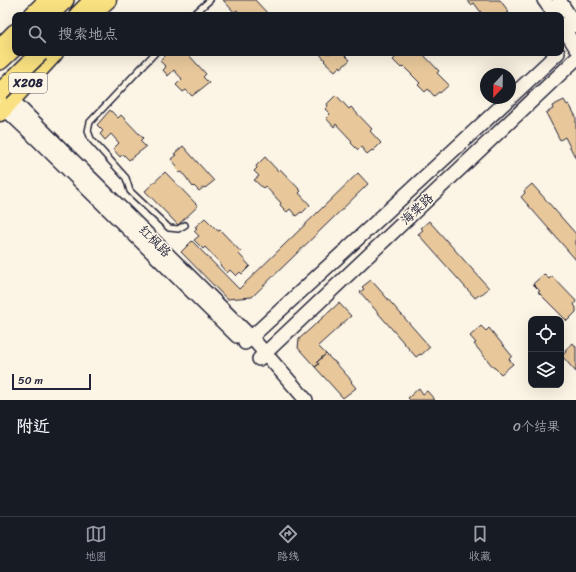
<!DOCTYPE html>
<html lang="zh">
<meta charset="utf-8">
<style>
:root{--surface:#171b24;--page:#20242c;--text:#f1f3f6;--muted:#9ea1a6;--line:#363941;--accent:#9495a2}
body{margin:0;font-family:Sriracha,"LXGW WenKai TC",sans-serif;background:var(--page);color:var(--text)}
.controls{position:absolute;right:12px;bottom:12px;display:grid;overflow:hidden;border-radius:8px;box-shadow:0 4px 16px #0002}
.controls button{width:36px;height:36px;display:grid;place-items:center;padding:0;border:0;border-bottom:1px solid var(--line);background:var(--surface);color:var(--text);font:20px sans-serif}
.compass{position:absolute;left:480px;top:68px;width:36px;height:36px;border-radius:50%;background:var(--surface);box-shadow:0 4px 16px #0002;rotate:202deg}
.scale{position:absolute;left:12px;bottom:10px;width:79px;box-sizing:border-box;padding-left:4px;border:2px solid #22223b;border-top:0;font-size:11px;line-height:14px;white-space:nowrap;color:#22223b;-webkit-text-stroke:3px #fcf5e5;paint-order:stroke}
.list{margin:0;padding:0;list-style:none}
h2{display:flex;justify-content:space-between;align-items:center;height:52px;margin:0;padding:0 16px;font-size:17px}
h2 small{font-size:13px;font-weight:400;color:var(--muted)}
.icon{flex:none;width:22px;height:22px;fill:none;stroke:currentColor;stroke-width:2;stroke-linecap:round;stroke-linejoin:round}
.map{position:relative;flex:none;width:576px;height:400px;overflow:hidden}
.search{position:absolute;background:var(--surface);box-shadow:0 4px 16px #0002;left:12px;right:12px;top:12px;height:44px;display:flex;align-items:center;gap:10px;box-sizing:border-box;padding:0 14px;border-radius:8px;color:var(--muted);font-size:15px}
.sheet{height:116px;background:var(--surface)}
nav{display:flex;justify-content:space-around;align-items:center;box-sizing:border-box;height:56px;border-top:1px solid var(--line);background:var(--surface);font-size:11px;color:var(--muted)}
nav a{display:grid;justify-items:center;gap:2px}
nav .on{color:var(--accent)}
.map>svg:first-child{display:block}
.building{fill:#e8c89b;stroke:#22223b}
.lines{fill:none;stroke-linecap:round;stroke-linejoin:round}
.service-casing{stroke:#22223b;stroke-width:8}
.tertiary-casing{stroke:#22223b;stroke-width:16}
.primary-casing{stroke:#22223b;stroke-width:19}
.trunk-casing{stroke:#22223b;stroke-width:20}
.service{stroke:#fcf5e5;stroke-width:5}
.tertiary{stroke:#fcf5e5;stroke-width:13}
.primary{stroke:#f9e181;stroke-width:16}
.trunk{stroke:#f9e181;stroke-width:17}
.trunk-bridge-casing{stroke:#22223b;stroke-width:20;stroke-linecap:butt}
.trunk-bridge{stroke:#f9e181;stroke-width:17}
.labels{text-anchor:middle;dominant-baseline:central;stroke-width:3.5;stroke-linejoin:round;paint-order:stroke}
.shield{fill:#fcf5e5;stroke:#63616e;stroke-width:1}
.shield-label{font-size:12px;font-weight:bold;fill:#22223b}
.street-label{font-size:13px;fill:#22223b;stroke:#fcf5e5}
</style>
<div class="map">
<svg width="576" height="400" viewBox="0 0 576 400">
<rect width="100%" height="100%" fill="#fcf5e5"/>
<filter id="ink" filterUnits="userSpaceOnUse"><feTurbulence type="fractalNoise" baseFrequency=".025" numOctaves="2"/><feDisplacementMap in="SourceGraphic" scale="8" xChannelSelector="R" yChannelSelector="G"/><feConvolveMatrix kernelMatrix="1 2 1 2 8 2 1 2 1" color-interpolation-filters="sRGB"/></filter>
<g filter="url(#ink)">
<path class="building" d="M223 0H255L269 15H241L237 10 234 12Z
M467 0H500L509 12 507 13 508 15H483L474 3 471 5Z
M166 53H187L206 74 203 77 209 83 192 96 186 90 183 92 176 85 182 79 174 70 168 76 163 70 166 67 160 61 167 54Z
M319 53H343L350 60 341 68 340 66 335 71 324 61 325 60Z
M394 53H422L439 71 437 73 449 85 440 93 439 92 434 96 428 89 425 92 418 85 420 83 403 66 401 68 393 60 397 56Z
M336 95 349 109 351 107 372 129 370 131 381 143 373 151 372 150 367 154 361 147 358 150 351 143 352 141 336 124 334 127 326 118 330 114 325 109 328 106 327 104Z
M564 100 567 105 569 104 576 117V159L565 137 560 140 546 113 553 109 552 106Z
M110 110 118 118 121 115 143 138 140 141 146 147 129 160 123 154 120 157 113 149 119 143 111 134 105 140 100 134 103 131 97 125Z
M183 146 214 181 205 188 204 187 199 191 194 186 193 187 182 172 180 173 175 168 177 166 171 159 176 155 174 154Z
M265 157 278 171 280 169 301 191 299 193 310 205 302 213 301 212 296 216 290 209 287 212 280 205 281 203 265 186 263 188 254 180 259 176 254 171 257 168 256 166Z
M165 172 198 206 178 225 145 191Z
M358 173 368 184 252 297 227 299 181 252 192 241 239 289Z
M532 184 576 234V260L521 197 525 193 524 191Z
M205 218 218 231 220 230 241 252 239 254 250 266 242 274 240 272 236 276 230 270 227 273 220 265 221 264 205 247 203 249 194 240 199 236 194 231 197 228 195 227Z
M429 221 489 288 480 296 479 295 475 298 418 234 423 230 421 228Z
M544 274 549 279 552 276 576 301 574 305 576 307V312L567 321 538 292 540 291 533 284Z
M371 280 430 347 421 355 420 354 416 357 360 292 364 289 362 287Z
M339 303 351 316 318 346 326 354 317 362 319 364 315 367 298 348 299 339Z
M481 326 486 331 489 328 512 356 509 359 513 364 501 374 495 368H494L474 344 476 343 470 336Z
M573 343 576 347V372L562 356 566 352 565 350Z
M326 354 333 361H334L352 381 351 382 356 388 343 398 315 367 319 364 317 362Z
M419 388 423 394 427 391 435 400H410L408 398Z"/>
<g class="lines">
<defs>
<path id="service" d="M193 15 210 0
M155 53 90 122 88 131 91 139 126 178 130 191 169 228 178 229 185 225"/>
<path id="tertiary" d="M544 0 555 15
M559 0 576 26
M561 24 576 48
M5 93 251 337 306 400
M510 98 558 53
M0 104 39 141 237 336
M245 343 510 98
M259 359 576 59"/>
<path id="primary" d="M32 15 47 0
M91 15 108 0
M0 47 15 32
M0 113 55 53"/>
<path id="trunk" d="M49 15 65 0
M78 15 93 0
M0 61 15 47"/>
</defs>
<use href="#service" class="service-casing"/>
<use href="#tertiary" class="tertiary-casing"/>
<use href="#primary" class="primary-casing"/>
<use href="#trunk" class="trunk-casing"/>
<use href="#service" class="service"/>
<use href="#tertiary" class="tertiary"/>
<use href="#primary" class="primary"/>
<use href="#trunk" class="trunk"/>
<defs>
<path id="trunk-bridge" d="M0 92 40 53"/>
</defs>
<use href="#trunk-bridge" class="trunk-bridge-casing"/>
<use href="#trunk-bridge" class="trunk-bridge"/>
</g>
</g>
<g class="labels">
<rect class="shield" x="9" y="73" width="38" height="20" rx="3"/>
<g class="shield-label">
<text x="28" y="83">X208</text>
</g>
<g class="street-label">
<text transform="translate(417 209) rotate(-43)">海棠路</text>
<text transform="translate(155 241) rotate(45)">红枫路</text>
</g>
</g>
</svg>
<div class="controls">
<button><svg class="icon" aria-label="locate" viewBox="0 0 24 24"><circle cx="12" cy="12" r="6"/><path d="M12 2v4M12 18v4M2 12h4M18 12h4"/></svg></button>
<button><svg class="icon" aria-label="layers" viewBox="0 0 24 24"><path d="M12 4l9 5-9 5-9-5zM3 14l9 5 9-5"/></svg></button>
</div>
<svg class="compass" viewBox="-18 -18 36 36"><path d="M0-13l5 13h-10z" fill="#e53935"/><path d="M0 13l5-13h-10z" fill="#9ea1a6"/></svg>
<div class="scale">50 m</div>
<div class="search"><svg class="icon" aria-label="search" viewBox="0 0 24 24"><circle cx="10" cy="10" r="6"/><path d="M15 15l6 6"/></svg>搜索地点</div>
</div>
<section class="sheet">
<h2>附近<small>0个结果</small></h2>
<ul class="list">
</ul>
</section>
<nav>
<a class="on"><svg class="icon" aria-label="map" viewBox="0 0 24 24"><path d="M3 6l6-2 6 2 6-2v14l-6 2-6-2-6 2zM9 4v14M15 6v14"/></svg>地图</a>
<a><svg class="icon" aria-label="directions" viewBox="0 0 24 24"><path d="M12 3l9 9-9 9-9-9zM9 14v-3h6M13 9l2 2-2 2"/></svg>路线</a>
<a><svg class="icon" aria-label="saved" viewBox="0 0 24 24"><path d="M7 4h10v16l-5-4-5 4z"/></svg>收藏</a>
</nav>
